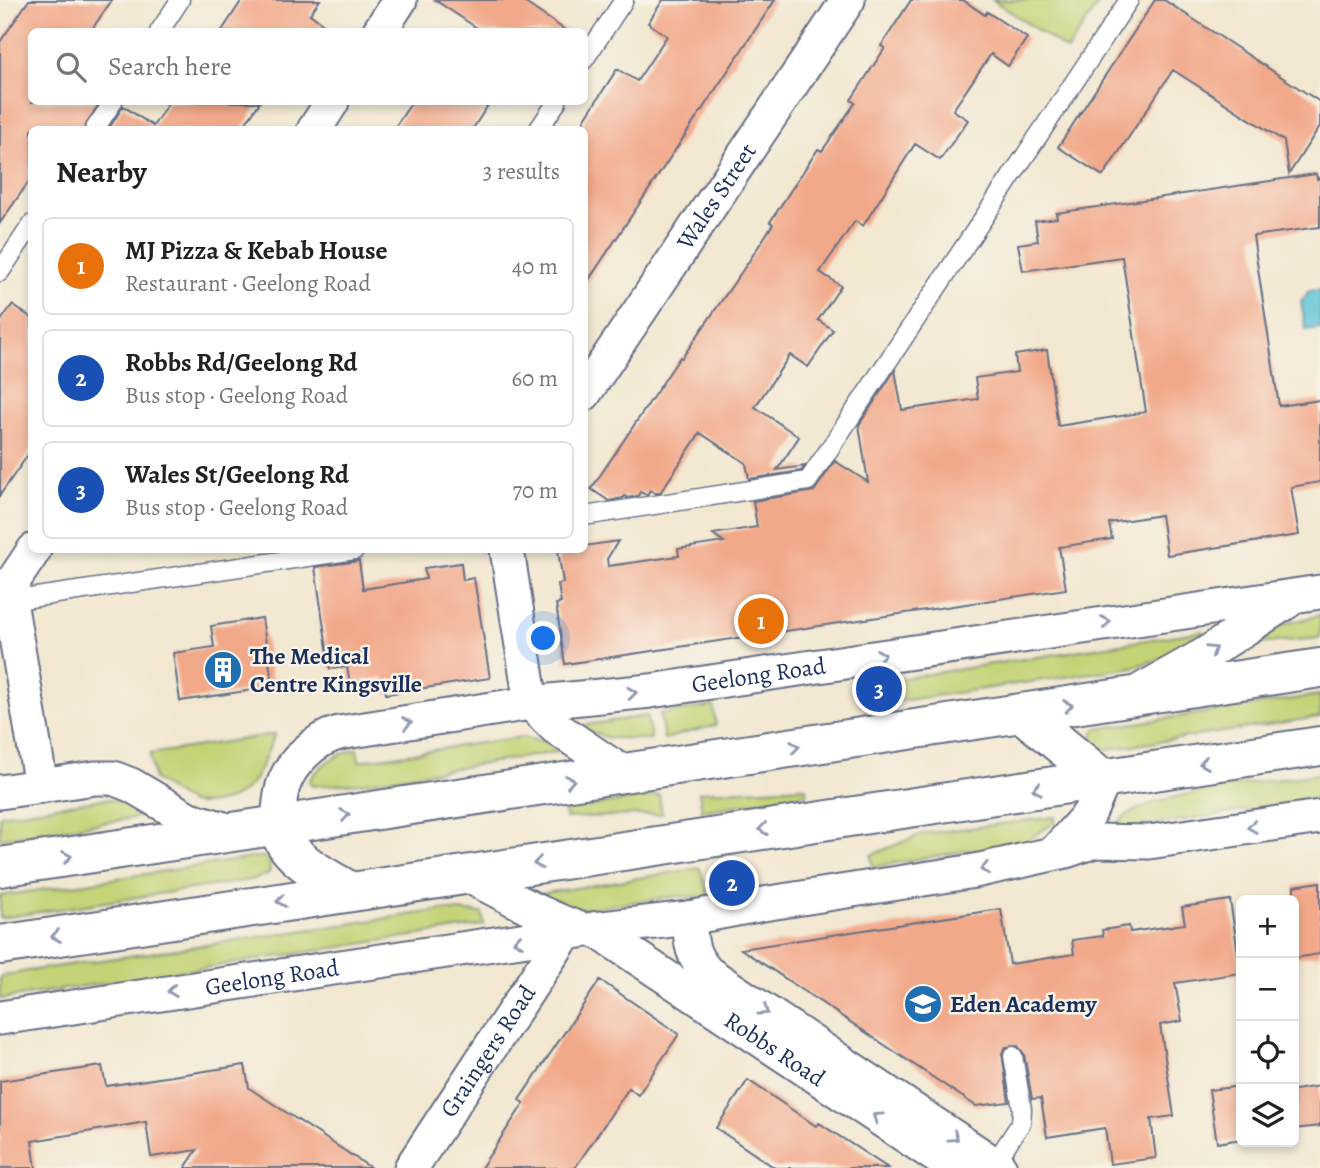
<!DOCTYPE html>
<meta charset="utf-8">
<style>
:root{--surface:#fff;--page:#f6f6f6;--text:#222;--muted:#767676;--line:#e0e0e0;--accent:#1f6fb2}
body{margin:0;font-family:Alegreya,serif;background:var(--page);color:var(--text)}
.controls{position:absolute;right:21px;bottom:21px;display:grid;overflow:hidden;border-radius:10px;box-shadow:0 4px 10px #0003}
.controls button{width:63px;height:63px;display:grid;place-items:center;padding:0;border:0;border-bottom:2px solid var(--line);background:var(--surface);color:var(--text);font:35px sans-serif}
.you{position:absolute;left:544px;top:639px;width:24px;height:24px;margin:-18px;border:5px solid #fff;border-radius:50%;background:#1a73e8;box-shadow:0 0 0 10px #1a73e833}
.badge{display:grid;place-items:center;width:46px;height:46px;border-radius:50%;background:var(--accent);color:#fff;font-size:23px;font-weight:700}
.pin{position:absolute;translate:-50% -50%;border:4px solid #fff;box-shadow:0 2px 7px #0006}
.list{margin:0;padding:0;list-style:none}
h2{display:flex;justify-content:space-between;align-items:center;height:91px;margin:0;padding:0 28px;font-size:30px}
h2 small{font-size:23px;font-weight:400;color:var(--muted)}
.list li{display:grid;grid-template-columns:46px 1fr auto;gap:21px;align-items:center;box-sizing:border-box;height:98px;margin:0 14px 14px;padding:0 14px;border:2px solid var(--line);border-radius:10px}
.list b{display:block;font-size:26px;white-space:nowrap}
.list p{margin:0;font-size:23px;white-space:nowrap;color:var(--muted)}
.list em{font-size:23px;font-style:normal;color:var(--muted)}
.icon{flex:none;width:38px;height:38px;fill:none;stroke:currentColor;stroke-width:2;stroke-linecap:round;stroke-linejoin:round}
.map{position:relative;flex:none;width:1320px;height:1168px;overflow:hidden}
.search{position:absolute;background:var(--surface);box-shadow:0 4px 10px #0003;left:28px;top:28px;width:560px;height:77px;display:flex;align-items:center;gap:18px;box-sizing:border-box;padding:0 24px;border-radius:10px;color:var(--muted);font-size:26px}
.panel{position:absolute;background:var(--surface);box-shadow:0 4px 10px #0003;left:28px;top:126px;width:560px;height:427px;border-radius:10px}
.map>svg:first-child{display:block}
.green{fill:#c3d375;stroke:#6f816a;stroke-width:2}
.water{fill:#5ac3d6;stroke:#3a799a;stroke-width:2}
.building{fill:#f2a98a}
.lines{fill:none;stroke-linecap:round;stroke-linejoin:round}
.lane-casing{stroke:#666f86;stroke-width:21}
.street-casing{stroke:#666f86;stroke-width:37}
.highway-casing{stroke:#666f86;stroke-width:42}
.lane{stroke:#fff;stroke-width:18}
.street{stroke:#fff;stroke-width:33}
.highway{stroke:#fff;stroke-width:38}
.oneway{stroke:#8d97ae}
.labels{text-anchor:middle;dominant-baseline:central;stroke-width:5;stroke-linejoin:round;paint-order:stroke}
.street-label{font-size:24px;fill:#1b2f5e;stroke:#f7f3e8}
.poi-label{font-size:24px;font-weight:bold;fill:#1b2f5e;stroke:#f7f3e8;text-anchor:start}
</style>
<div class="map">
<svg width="1320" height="1168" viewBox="0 0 1320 1168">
<rect width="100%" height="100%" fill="#f7f3e8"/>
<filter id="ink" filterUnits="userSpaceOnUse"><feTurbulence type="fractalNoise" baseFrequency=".0143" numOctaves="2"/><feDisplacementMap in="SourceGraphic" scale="14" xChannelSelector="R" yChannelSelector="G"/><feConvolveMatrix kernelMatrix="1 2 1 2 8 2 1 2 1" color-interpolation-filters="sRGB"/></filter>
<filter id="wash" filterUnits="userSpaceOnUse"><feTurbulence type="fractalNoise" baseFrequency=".00686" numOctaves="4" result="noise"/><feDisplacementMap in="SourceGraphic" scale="28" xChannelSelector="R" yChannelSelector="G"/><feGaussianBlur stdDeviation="1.57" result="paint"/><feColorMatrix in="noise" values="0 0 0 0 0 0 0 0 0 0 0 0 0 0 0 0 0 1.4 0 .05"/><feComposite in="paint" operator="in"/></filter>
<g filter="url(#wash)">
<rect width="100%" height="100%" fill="#f2e7d0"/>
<path class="green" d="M993 0H1101L1067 50Z
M1320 615V638L1255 644 1285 624Z
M1203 631 1205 638 1169 656 1133 667 893 702 890 680Z
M1320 695V717L1117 748C1107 749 1097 752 1091 743L1093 733 1097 729Z
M713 706 716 725 664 739 660 714Z
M647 716 651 739 609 738 585 730 584 728 586 725Z
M275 734C261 765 257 795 218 802 211 804 199 805 191 803 178 798 165 786 154 779L150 754Z
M521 737 545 742 559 748 557 752 362 783 312 786 309 781C320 764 337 754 357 749L359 761Z
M1320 774V799L1125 829 1118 823C1139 793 1280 780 1320 774Z
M806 787 807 794 702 811 699 792Z
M659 795 662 814 566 818 565 810Z
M102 799 118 800 149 809 146 816 0 839V815Z
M1056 817 1055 822 1019 846 979 859 977 849 873 867 871 855 922 834Z
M258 857H264L269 861 270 871 267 875 250 880 0 918V896Z
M700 868 708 893 706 897 677 896 583 909 569 908 544 896 545 893Z
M443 910 482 913 484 925 0 999V977L27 971Z"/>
<path class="water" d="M1320 290V328L1306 330 1301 302 1309 291Z"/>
<g id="blocks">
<path class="building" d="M29 0H112L90 32H32V102H100L83 130H32V177L0 223V42Z
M242 0H320L310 14 334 32H221Z
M435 0H521L568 32H483Z
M663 0H775L584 287V120L617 69 637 81 667 36 648 23Z
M911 0H963L985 15 987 12 1027 38 1008 66 991 54 953 110 968 120 940 160 915 144 863 226 855 221 820 272 841 286 818 320 833 330 808 367 790 355 755 407 799 437 777 470 805 466 801 471 749 479 746 463 700 433 660 493H655L650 490 647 495 640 492 638 496 627 498 625 496 623 498 609 501 591 489 680 357 682 358 749 261 773 224 770 222 818 149 822 151 855 103 851 100 885 48 881 46Z
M1155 0H1164L1320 102V126L1289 174 1284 141 1173 70 1103 176 1058 147Z
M169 102H260L241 130H108L123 106 153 126Z
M412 102H490L472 130H393Z
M1316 174 1317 179 1320 178V227L1253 236 1279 406 1320 400V482L1291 487 1299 535 1167 555 1161 515 1109 523 1112 539 1059 547 1066 589 565 664 556 604 561 603 558 584 563 583 558 550H584V546L618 541 607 559 608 566 679 556 678 549 724 542 713 534 757 527 753 501 814 491 835 461 868 482 859 425 895 370 902 410 978 399 975 378 1017 372 1015 355 1047 350 1058 426 1146 412 1122 257 1023 271 1018 244 1038 241 1035 221 1057 218 1056 213Z
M12 305 32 318V449L0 495V322Z
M359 561 363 589 426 579 424 568 461 563 463 580 474 578 490 678 386 694 383 678 350 683 347 667 330 669 315 567Z
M262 618 273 687 180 701 173 653 214 647 211 626Z
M1320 882V954L1294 958V886Z
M1230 900 1241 973 1175 983 1182 1021 1160 1025 1174 1116 1151 1119 1156 1158 1110 1164 1105 1128 1047 1137 1041 1098 1032 1099 1024 1054 1018 1046 1006 1047 1002 1053 1009 1102 976 1106 741 949 1001 909 1010 964 1074 954 1072 940 1103 936 1102 930 1129 926 1130 932 1185 924 1182 907Z
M600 980 679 1034 638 1095 629 1088 575 1168H481L524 1103 519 1100Z
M245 1065 249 1088 371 1168H185L197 1150 151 1157 146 1122 32 1141 36 1168H0V1081L102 1066 106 1086Z
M748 1080 816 1126 819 1123 888 1168H775L716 1128Z
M1241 1086V1139L1217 1143 1209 1090Z
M1320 1086V1126L1294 1129V1090Z"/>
</g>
</g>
<g filter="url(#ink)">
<use href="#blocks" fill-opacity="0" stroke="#666f86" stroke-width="2"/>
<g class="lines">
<defs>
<path id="lane" d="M159 32 180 0
M584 60 624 0
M94 130 113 102
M538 130 557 102
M0 272 32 224
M584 516 808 481 1129 0
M3 602 355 550
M994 1164 1021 1123 1022 1109 1013 1056"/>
<g id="street">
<path d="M379 32 400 0"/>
<path d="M314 130 332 102"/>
<path id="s1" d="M584 394 848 0"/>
<path d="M34 550 14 580 10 601 41 786"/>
<path d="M507 550 531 703 555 727 623 773"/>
<path d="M1140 691 1204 655 1288 601"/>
<path d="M0 792 95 778H113L131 785 187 818 231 831"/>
<path id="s2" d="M278 826C279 812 279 799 283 786 291 762 315 739 339 733L531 703 650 691 1320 592"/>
<path d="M1054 853 1089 814 1104 780"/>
<path d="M464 874C504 893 541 916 583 930"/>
<path d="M689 918C691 942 690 954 708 973L1000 1168"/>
<path id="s3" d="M594 929 954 1168"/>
<path id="s4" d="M0 1018 594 929 689 918 763 904 975 871 1066 851 1095 841 1149 842 1320 817"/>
<path id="s5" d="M411 1168 565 934"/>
</g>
<path id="highway" d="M1022 713 1104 780
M278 826C285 858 323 875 349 891
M0 867 1320 668
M0 945 1320 746"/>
</defs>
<use href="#lane" class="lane-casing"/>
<use href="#street" class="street-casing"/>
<use href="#highway" class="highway-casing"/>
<use href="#lane" class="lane"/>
<use href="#street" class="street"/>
<use href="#highway" class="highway"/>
</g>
<defs><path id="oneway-chevron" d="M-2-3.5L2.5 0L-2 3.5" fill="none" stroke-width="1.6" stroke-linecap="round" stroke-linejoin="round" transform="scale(1.75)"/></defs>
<g class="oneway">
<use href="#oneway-chevron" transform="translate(1106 622) rotate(-8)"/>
<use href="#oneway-chevron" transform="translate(1212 650) rotate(-33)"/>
<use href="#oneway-chevron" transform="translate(881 655) rotate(-8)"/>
<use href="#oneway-chevron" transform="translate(632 693) rotate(-6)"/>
<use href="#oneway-chevron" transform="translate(1068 706) rotate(-9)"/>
<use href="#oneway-chevron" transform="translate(407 723) rotate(-9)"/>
<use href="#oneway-chevron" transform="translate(795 747) rotate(-8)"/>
<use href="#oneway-chevron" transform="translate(1204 763) rotate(171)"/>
<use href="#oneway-chevron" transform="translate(570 781) rotate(-9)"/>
<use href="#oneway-chevron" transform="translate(1037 789) rotate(172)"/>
<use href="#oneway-chevron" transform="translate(345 815) rotate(-9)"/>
<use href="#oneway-chevron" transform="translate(1252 827) rotate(172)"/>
<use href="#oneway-chevron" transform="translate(763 829) rotate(172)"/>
<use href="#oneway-chevron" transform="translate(67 857) rotate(-9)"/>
<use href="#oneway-chevron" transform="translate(538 863) rotate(171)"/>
<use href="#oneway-chevron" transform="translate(985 869) rotate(169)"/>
<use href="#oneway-chevron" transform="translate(281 901) rotate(171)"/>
<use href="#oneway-chevron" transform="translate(56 936) rotate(171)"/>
<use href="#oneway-chevron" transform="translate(518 941) rotate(172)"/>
<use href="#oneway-chevron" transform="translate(172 991) rotate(172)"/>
<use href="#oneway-chevron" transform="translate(764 1011) rotate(34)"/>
<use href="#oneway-chevron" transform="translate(877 1117) rotate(-146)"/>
<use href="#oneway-chevron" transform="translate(954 1137) rotate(34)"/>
</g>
</g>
<defs>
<symbol id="building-disc" viewBox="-11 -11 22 22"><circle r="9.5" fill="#1f6fb2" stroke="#f7f3e8"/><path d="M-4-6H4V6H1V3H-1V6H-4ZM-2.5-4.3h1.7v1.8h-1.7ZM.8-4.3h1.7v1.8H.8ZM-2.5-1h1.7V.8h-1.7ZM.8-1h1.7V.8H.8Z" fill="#fff"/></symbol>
<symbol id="school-disc" viewBox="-11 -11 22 22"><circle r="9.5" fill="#1f6fb2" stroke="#f7f3e8"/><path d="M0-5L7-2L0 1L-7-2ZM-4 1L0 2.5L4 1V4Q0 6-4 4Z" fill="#fff"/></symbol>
</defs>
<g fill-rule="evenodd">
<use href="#building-disc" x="201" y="648" width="44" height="44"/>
<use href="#school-disc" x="901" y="982" width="44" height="44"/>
</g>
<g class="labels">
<g class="street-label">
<text stroke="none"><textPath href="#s1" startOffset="238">Wales Street</textPath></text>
<text stroke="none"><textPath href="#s2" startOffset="544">Geelong Road</textPath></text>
<text stroke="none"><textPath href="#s4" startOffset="275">Geelong Road</textPath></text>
<text stroke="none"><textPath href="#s3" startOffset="217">Robbs Road</textPath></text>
<text stroke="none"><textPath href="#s5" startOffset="140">Graingers Road</textPath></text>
</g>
<g class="poi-label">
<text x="250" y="656">The Medical<tspan x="250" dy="28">Centre Kingsville</tspan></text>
<text x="950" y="1004">Eden Academy</text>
</g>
</g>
</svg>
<div class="controls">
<button>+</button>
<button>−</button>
<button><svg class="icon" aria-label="locate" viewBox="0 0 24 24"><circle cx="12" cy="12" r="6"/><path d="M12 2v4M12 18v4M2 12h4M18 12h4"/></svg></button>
<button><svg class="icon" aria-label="layers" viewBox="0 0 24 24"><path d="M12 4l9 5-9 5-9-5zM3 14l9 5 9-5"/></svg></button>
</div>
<div class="you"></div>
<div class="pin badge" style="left:761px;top:621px;background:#e8710a">1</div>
<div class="pin badge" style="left:732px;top:883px;background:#1a4fb4">2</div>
<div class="pin badge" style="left:879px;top:689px;background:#1a4fb4">3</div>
<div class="search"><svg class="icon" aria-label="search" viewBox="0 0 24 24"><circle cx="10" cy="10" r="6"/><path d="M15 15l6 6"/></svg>Search here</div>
<section class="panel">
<h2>Nearby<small>3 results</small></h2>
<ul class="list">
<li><span class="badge" style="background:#e8710a">1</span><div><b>MJ Pizza &amp; Kebab House</b><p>Restaurant · Geelong Road</p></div><em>40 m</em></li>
<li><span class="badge" style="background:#1a4fb4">2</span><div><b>Robbs Rd/Geelong Rd</b><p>Bus stop · Geelong Road</p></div><em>60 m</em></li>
<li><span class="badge" style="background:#1a4fb4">3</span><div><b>Wales St/Geelong Rd</b><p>Bus stop · Geelong Road</p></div><em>70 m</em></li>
</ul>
</section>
</div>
